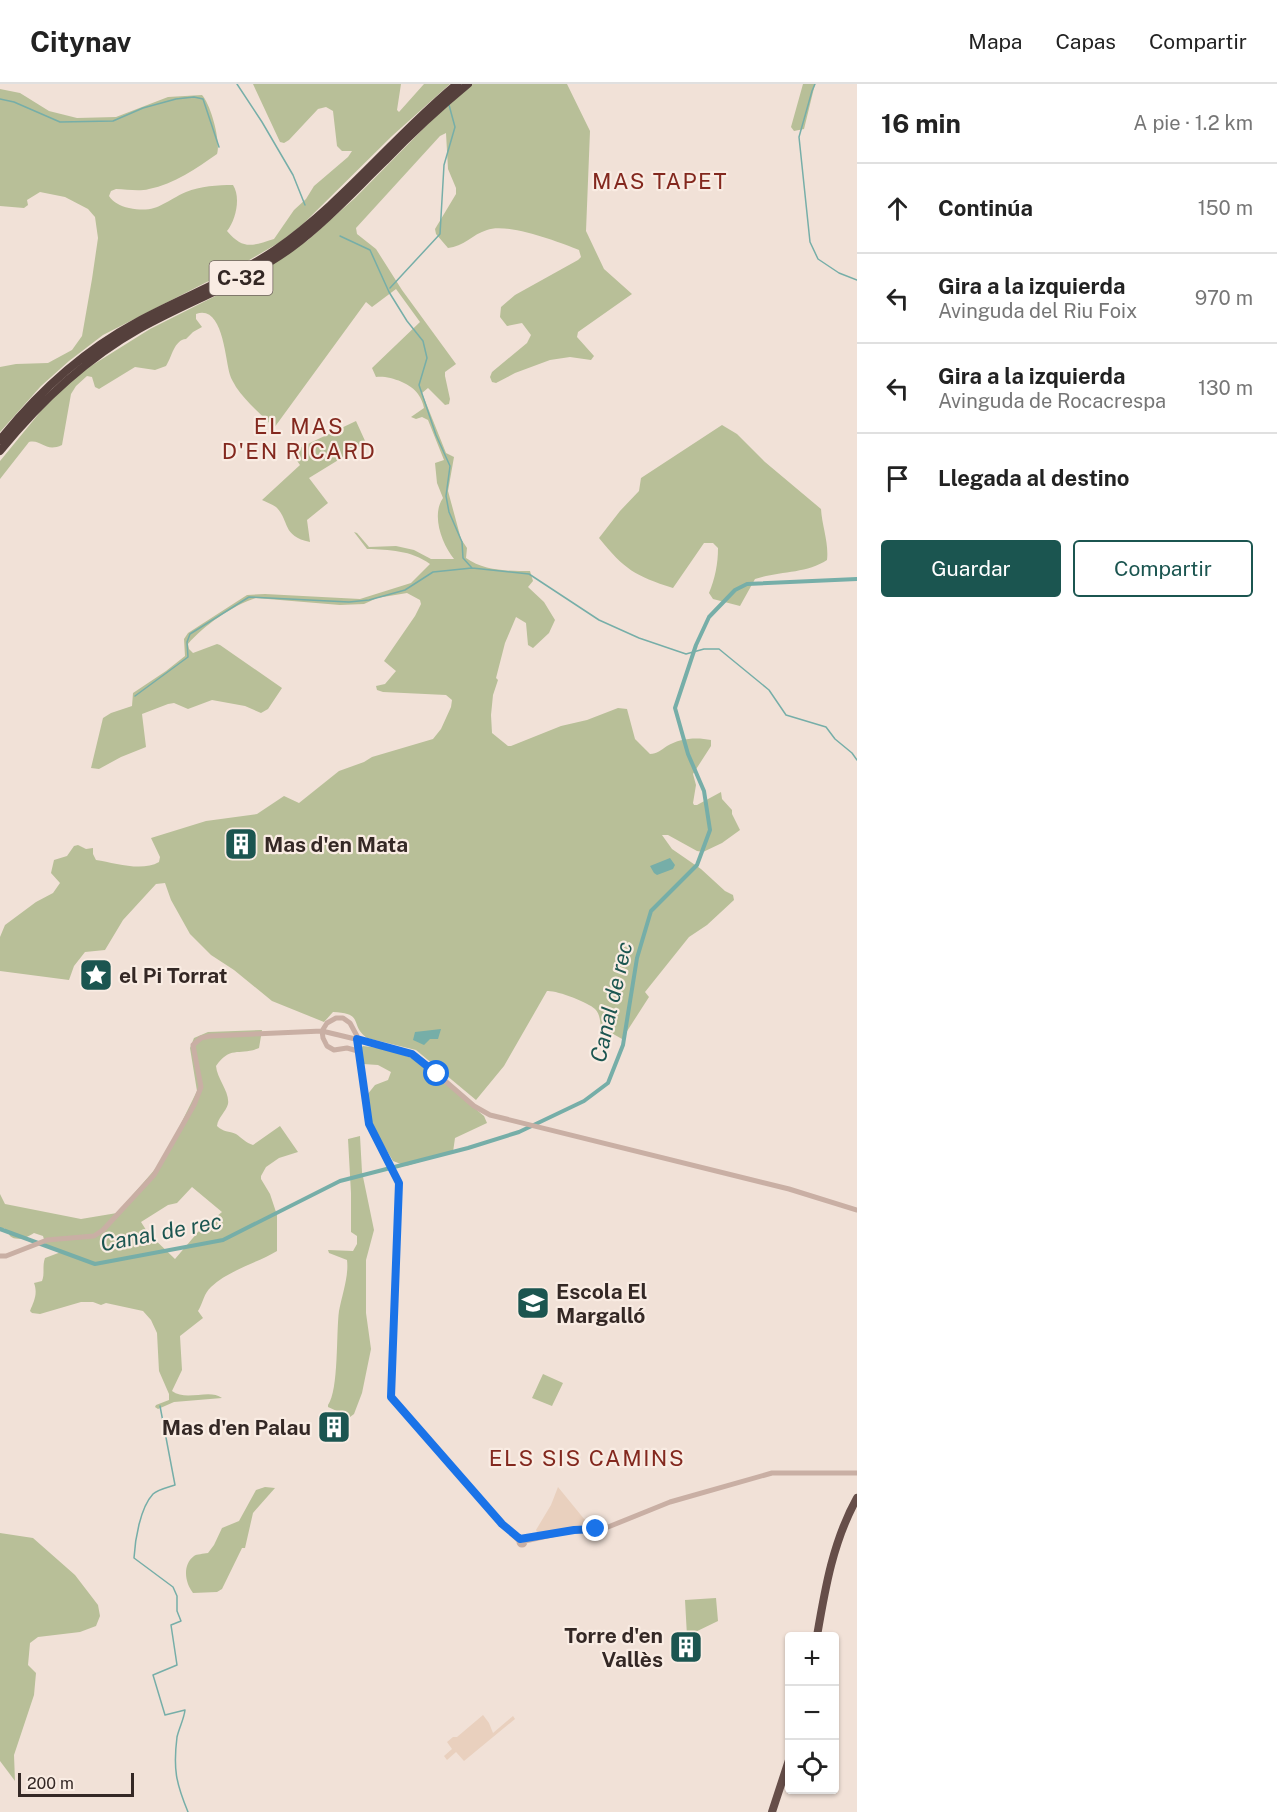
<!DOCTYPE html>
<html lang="es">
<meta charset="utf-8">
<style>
:root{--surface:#fff;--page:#f6f6f6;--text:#222;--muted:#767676;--line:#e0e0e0;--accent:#1b5550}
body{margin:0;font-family:"Public Sans",sans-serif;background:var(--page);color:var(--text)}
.controls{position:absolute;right:18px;bottom:18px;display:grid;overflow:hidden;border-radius:6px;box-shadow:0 2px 4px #0004}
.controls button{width:54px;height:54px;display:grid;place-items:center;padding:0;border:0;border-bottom:2px solid var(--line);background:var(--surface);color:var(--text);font:30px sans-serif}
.scale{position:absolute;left:18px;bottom:15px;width:116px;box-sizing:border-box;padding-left:6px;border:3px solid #342825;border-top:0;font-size:16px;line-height:21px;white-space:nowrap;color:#342825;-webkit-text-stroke:4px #f9ece3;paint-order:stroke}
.stop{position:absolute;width:18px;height:18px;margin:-14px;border:4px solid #1a73e8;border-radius:50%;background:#fff}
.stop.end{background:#1a73e8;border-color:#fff;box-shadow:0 2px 6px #0008}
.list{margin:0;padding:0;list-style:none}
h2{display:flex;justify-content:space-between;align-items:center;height:78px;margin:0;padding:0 24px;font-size:26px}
h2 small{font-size:20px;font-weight:400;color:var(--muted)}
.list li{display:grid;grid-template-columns:39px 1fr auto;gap:18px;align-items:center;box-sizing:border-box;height:90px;padding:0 24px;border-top:2px solid var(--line)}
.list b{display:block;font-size:22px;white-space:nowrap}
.list p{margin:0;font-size:20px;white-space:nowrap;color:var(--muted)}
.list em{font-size:20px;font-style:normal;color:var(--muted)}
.actions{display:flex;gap:12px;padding:18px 24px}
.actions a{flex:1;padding:14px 0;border:2px solid var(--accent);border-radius:6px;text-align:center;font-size:21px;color:var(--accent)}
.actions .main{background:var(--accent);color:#fff}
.icon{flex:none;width:33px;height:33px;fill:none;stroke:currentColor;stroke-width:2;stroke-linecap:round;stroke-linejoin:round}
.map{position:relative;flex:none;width:857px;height:1728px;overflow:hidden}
header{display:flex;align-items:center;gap:36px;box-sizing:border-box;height:84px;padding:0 30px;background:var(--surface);border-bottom:2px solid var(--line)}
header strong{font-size:28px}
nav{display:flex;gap:33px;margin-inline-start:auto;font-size:21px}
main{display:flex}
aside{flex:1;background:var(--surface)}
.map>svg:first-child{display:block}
.green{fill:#b8bf98;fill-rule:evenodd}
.plaza{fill:#e9d0be}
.water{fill:#76aea8}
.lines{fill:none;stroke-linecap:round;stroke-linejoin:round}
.stream{stroke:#76aea8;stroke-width:1.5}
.canal{stroke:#76aea8;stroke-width:4}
.tertiary{stroke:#c9afa4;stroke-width:5}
.trunk{stroke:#664e49;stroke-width:8}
.motorway{stroke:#55403c;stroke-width:8}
.route{stroke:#1a73e8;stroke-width:8}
.labels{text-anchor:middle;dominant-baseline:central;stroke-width:4.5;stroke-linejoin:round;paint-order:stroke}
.shield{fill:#f9ece3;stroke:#6f635e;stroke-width:1.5}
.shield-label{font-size:20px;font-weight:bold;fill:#342825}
.poi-label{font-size:21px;font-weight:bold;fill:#342825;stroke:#f9ece3;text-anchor:start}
.neighbourhood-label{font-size:22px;letter-spacing:1.5px;fill:#83281e;stroke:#f9ece3}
.water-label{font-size:22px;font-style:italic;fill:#1b5550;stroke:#f9ece3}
</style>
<header>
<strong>Citynav</strong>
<nav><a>Mapa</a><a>Capas</a><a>Compartir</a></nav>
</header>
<main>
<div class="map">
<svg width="857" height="1728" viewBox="0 0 857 1728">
<rect width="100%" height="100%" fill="#f1e1d7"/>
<path class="green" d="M253 0H401L397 26 399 28 424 0H450L392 52 302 141 280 158 246 178 103 251 69 277 41 302 0 348V283L16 280 48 279 72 266 82 252 92 195 98 154 95 133 88 125 65 113 40 108 27 116 28 121 24 124 0 122V5L20 9 49 27 77 34 116 33 168 13 202 11C211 21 221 58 217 70 197 84 174 100 149 105 138 108 127 105 116 105L111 107 109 112C113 118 120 122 129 124 157 130 163 118 186 108 200 102 218 101 233 101 241 113 236 136 227 147 243 166 252 162 274 155L294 126 306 115 314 102 348 73 352 67H342L337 62 333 27 326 23 318 25 289 56 284 59 280 58Z
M473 0H567L590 47 586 147 604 185 632 210 578 248 577 253 594 272 591 276 570 273 550 276 515 289 496 299 492 298 490 293 492 288 527 259 531 251 522 239 507 242 500 233 501 223 515 211 578 176 581 173 579 166C559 158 506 138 487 146 473 150 463 163 448 164L436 150 435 145 456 110V104L448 85 446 49 440 52 356 144 357 150 376 165 402 206 456 280 445 288V292L450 315 449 320 445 321 428 304 422 309 446 369 454 373 448 407 461 455 467 464 466 474C484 487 509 487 530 487L533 497 528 503 544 518 555 536 549 549 533 564 528 561 526 539 516 533 505 559 496 594 498 596 493 611 491 631 492 649 508 662H511L561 642 587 636 618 624 627 625 635 655 650 670C657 670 661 666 667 662 680 654 697 653 711 656V662L693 690 696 701 693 719 694 721H697L721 708 722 715 732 726V730L740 746 722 759 703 768 697 767 668 751H662L672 765 701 785 725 807 733 811 734 816 707 841 689 853 645 908 649 913 622 955 601 943C600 937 600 930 595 925 588 918 556 906 547 907L504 982 476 1016 416 966 367 954C349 941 365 929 333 928L324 938 272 917 234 886 211 871 190 850 171 816 165 799 156 800 123 836 105 866 85 868 74 882 69 896 0 887V853L5 841 36 818 53 809 60 799 51 789 54 776 67 772 74 762 78 761 86 765 93 764V770L96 776C115 779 142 788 159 778L160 773 151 754 206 737 257 730 284 712 299 719 339 687 364 678 372 673 433 655 441 645 451 623 452 616 446 611 383 608 377 606 376 602 385 600 396 587 384 577 415 532 421 520 420 516 407 509 377 514 364 520 340 521 256 514C233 521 203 542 188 560L189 565 193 569 217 560 220 561 282 604 268 625 261 629 245 622 212 616 188 625 174 619 168 620 142 630 146 663 121 673 99 685 91 684 103 634 111 629 132 622 133 609 166 587 185 572 184 555 188 549 247 511 265 510 360 515 411 499 430 480C411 466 389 466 367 465L354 448 357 449 369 463 396 462 414 466 431 475H454C442 460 431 431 443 414L437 399 435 379 444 376 428 336 422 333 416 335 411 333 424 324C423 319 421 314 418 310 411 299 388 291 376 293L372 284 420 238 396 205 372 223 366 218 274 344C262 331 246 318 236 303 234 299 231 295 230 291 225 275 223 220 196 230V235L202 243 193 248 186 255C174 256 172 273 166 282L155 286 135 283 99 305 95 303 92 293 87 292 76 302 71 310 62 361C45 369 42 355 29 358L0 395V377L41 327 75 292 150 245 255 192 308 156 355 114 432 36Z
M803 0H815L804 45 794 47 791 43Z
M356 337 366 359 309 394 328 419 307 436 310 458C281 452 290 436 276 423 272 420 266 418 262 416L300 381 291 368Z
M722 341 737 350 765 378 821 425C822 442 829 459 827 476 806 490 778 487 755 495L740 522 713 515 709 509C715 494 718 480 718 464L713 459H704L673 504C635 492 624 485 599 454L620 427 639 407 641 394Z
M262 946 259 964C240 972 230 961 216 982 217 995 230 1008 228 1020 226 1028 218 1033 217 1042 223 1048 229 1047 236 1050 242 1054 246 1059 253 1061L280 1042 298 1068 279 1074 266 1083 261 1092V1095L270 1110 277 1131V1167C257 1179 229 1186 211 1203 204 1209 203 1219 198 1227L203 1234 180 1252 182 1286 172 1307C187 1318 209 1304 222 1314L174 1318 158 1325 155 1323 156 1321 169 1316V1310L159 1287 157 1249 151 1236 143 1227 106 1219 101 1221 93 1218H81L40 1230 32 1229 30 1227C34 1217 38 1210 34 1199L42 1197C45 1190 42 1182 45 1174L61 1168 60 1166 46 1162 43 1152 34 1149C28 1153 17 1158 10 1152 8 1149 7 1146 4 1144L0 1145V1110L5 1120 81 1135 117 1129 163 1076 197 1007 190 964 194 954 208 948ZM192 1103 222 1128 198 1148 175 1175 148 1149 141 1138 168 1121 177 1119Z
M363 962 387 965 417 976 484 1032 487 1039 455 1054 453 1068 406 1082 393 1077 372 1042 367 1011 375 1001 388 996 391 988 378 981 363 980 360 965Z
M360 1052 362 1088 374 1146 366 1176V1229L371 1265 362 1309 354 1330 350 1333 328 1323V1321C339 1306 336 1248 339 1227 342 1211 349 1192 347 1176L329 1169 328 1166 353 1167 357 1160V1152L351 1148V1109L348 1055Z
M543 1290 563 1299 552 1322 532 1314Z
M265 1403 275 1404 253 1429 245 1464H242L222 1505 217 1508 193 1509C185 1499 182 1481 194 1472 197 1470 203 1470 208 1469L214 1461 222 1444 239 1437 256 1406Z
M0 1449 33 1454 75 1491 98 1521 100 1532 96 1542 80 1548 38 1553 30 1559 28 1581 36 1589 34 1611 14 1671 15 1697 0 1677Z
M716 1514 718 1537 687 1552 685 1516Z"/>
<path class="plaza" d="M558 1403 589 1441 538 1450 536 1446 551 1421Z
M483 1631 489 1639 493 1649 513 1632 515 1635 464 1677 456 1668 447 1676 444 1672 452 1665 447 1658 453 1653H457Z"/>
<path class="water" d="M670 774 675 781 673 785 657 791 654 789 650 782Z
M441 945 438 955H430L424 961 413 956 415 948Z"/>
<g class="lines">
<path class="stream" d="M237 0 262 38 293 91 305 121
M815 0 812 7 799 53 810 158 818 175 839 189 857 196
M0 15 14 18 60 38 113 37 143 24 176 15 194 13 203 15 219 63
M340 152 370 166 389 208 407 237 423 257 427 274 419 301 436 351 450 382 446 412 449 428 462 458 463 474 472 484 529 490 599 536 639 554 686 570 704 565H719L769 606 786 631 826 643 835 655 852 669 857 676
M390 204 440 150 444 81 455 43 449 21
M135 612 188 573 187 558 190 550 249 513 349 518 369 516 405 506 433 488 472 484
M160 1322 175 1401C169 1403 157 1406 153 1410 140 1424 135 1456 134 1474L173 1503 177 1512V1527L181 1537 171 1541 177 1581 153 1591 165 1631 185 1626C184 1635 179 1644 177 1653 173 1685 176 1699 188 1728"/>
<path class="canal" d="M0 1145 95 1180 223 1156 340 1097 468 1064 519 1048 584 1017 608 999 623 961 637 874 651 827 697 781 710 746 704 707 688 670 675 624 696 561 709 533 735 506 747 500 857 495"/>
<path class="tertiary" d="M358 967 347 964 334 966 327 962 323 954 322 947 327 939 336 934H343L350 939 357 952 358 967 369 1040 399 1099 391 1313 502 1440 519 1457
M0 1172H6L47 1156 94 1152 103 1146 154 1091 194 1021 201 1003 193 961 201 954 210 952 322 947 401 966 421 976 474 1022 490 1031 789 1105 857 1126
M519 1458a3 3 0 1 1 6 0a3 3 0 1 1-6 0Z
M525 1457 574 1446 608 1443 670 1418 772 1389H857"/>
<path class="trunk" d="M817 1552C825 1505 833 1457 857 1414
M772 1728 790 1673"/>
<path class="motorway" d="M0 356C38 308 83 267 137 238 183 213 232 195 275 166 343 119 394 52 457 0
M0 367C40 318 84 276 139 245 189 217 244 198 291 164 326 138 354 107 385 77 411 50 439 24 468 0"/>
</g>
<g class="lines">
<path class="route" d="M437 990 412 970 357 955 369 1040 399 1099 391 1313 502 1440 520 1455 574 1446 596 1445"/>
</g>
<defs>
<symbol id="building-square" viewBox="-11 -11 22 22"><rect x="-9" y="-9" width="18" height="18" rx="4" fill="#1b5550" stroke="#f9ece3"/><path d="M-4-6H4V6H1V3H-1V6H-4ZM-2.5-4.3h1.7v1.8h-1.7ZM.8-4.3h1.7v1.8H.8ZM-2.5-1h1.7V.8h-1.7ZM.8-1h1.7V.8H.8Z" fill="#fff"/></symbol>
<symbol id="sight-square" viewBox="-11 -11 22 22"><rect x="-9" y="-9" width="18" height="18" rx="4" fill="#1b5550" stroke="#f9ece3"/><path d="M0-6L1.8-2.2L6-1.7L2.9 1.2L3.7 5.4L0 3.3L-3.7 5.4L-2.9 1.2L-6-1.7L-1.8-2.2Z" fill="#fff"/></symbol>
<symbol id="school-square" viewBox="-11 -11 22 22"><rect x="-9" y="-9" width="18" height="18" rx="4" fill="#1b5550" stroke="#f9ece3"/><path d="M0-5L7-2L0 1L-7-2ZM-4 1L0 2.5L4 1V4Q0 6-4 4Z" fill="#fff"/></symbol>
</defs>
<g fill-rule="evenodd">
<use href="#building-square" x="222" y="741" width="38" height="38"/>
<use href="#sight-square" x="77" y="872" width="38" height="38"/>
<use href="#school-square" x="514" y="1200" width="38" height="38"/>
<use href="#building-square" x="315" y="1324" width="38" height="38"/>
<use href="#building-square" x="667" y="1544" width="38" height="38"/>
</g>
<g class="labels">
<rect class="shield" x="209.5" y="177" width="63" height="34" rx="4.5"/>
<g class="shield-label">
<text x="241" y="194">C-32</text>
</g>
<g class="poi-label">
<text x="264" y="760">Mas d'en Mata</text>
<text x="119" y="891">el Pi Torrat</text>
<text x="556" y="1207">Escola El<tspan x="556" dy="24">Margalló</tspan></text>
<text x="311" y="1343" text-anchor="end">Mas d'en Palau</text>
<text x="663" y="1551" text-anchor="end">Torre d'en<tspan x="663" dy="24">Vallès</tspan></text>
</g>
<g class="neighbourhood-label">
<text x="660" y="97">MAS TAPET</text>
<text x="299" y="342">EL MAS<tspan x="299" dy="25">D'EN RICARD</tspan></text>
<text x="587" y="1374">ELS SIS CAMINS</text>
</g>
<g class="water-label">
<text transform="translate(611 918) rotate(-77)">Canal de rec</text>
<text transform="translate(161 1148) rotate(-11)">Canal de rec</text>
</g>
</g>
</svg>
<div class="controls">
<button>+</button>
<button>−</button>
<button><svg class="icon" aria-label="locate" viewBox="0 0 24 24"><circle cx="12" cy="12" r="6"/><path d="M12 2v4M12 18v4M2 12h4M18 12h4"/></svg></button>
</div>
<div class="scale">200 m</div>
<div class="stop" style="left:437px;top:990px"></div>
<div class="stop end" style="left:596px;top:1445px"></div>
</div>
<aside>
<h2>16 min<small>A pie · 1.2 km</small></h2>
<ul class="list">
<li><svg class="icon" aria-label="ahead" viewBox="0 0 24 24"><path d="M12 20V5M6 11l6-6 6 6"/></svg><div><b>Continúa</b></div><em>150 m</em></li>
<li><svg class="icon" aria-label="left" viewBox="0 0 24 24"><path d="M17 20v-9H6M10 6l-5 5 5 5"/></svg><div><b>Gira a la izquierda</b><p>Avinguda del Riu Foix</p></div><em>970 m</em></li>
<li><svg class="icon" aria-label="left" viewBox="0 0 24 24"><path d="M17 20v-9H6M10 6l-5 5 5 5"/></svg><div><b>Gira a la izquierda</b><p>Avinguda de Rocacrespa</p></div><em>130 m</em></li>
<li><svg class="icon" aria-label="arrive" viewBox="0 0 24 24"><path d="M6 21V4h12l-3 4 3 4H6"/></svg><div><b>Llegada al destino</b></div></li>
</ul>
<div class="actions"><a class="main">Guardar</a><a>Compartir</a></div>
</aside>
</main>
